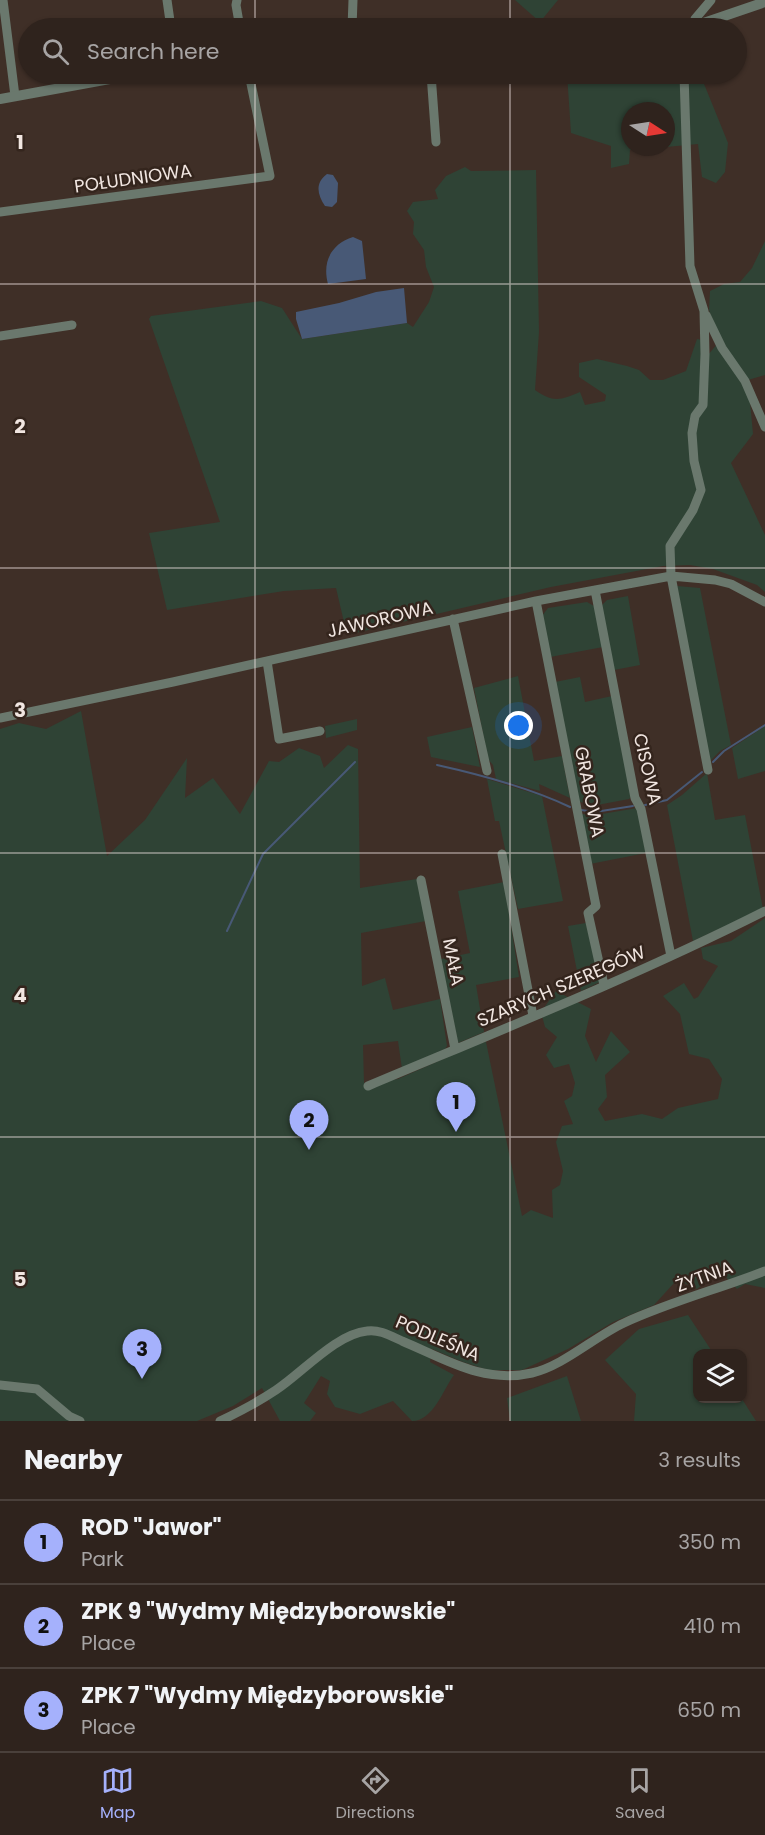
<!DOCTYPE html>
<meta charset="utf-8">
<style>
:root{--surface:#2f231d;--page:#372b26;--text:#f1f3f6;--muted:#a7a4a4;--line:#4a403b;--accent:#a5b1fc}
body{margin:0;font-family:Poppins,sans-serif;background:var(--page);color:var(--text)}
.controls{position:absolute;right:18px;bottom:18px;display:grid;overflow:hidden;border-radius:12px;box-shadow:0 2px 4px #0004}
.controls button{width:54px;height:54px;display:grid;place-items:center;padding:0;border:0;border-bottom:2px solid var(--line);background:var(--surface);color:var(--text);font:30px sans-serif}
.compass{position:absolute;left:621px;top:102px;width:54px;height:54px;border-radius:50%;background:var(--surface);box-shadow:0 2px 4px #0004;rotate:102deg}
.you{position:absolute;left:519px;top:726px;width:21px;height:21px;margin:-15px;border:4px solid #fff;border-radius:50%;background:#1a73e8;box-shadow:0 0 0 9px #1a73e833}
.badge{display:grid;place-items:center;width:39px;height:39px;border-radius:50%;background:var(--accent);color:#111;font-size:20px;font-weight:700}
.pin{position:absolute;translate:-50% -50px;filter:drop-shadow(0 2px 3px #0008)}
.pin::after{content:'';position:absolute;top:32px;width:21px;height:18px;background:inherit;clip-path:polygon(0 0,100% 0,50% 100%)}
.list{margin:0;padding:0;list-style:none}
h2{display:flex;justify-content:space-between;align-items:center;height:78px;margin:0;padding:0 24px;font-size:26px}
h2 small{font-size:20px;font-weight:400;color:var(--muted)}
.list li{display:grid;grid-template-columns:39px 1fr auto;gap:18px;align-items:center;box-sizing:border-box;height:84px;padding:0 24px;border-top:2px solid var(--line)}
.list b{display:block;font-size:22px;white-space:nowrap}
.list p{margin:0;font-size:20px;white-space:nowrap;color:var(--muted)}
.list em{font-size:20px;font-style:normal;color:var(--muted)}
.icon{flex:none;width:33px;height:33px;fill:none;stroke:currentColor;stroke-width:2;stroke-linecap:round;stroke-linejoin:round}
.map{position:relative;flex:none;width:765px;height:1421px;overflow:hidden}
.search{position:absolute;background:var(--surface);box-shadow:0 2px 4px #0004;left:18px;right:18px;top:18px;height:66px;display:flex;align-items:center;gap:15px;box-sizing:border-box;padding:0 21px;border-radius:33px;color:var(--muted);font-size:22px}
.sheet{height:330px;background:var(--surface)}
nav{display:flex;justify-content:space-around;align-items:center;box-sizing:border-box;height:84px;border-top:2px solid var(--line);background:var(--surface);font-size:16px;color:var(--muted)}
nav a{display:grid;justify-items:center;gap:3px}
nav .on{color:var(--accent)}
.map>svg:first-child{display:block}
.green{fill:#2f4335}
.water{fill:#485976}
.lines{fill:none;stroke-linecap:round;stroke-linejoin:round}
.stream{stroke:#485976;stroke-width:2}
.minor{stroke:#6a786d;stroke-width:9}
.tertiary{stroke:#6a786d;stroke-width:10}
.grid{fill:none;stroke:#f1e6e1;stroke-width:1.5;stroke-opacity:0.55}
.labels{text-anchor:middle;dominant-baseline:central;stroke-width:5;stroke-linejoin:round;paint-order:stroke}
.street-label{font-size:18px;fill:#f1e6e1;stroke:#34251d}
.grid-label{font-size:20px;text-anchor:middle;font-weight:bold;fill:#f1e6e1;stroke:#34251d;stroke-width:5;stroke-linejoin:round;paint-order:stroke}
</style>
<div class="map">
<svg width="765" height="1421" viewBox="0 0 765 1421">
<rect width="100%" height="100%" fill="#3f2f27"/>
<path class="green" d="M515 0H558L540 22Z
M567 74H700L728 143 725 172 716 183 702 177 698 144 666 147V111H630V147H666L630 150 629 164 611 168V146L571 133Z
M465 167 471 171 536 170 539 332 535 390C553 403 561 400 580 392L585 405 605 401 606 395 579 377V363L597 359 627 366 639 370 650 380H663L686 371 697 339 702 340 707 356 719 342 709 310 710 291 724 284 740 282 752 268 765 241V375L748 380 753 434 731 463 765 535V592L757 585 713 569 690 565 663 566 551 587 347 635 336 588 284 591 167 610 149 533 220 522 149 319 151 316 261 301 282 308 302 339 407 323 413 327 429 302 434 287 426 267 424 250 413 234 414 222 407 211 413 202 438 199 435 190 446 176Z
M677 586 700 588 731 745 720 751 710 761Z
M628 596 640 665 614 670 601 606 607 600Z
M587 602 594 606 603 647 550 657 542 616 548 608Z
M518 676 534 761 562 756 570 798 539 784 540 791 496 779 493 765 488 759 474 688Z
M580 677 585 702 612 696 631 797 629 799 592 806 578 801 555 682Z
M81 711 107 856 145 820 187 758 185 798 213 778 240 814 269 761 279 762 299 748 320 756 324 768 348 745 358 749 360 888 417 879 426 921 361 933 362 986 385 978 393 1010 440 999 447 1046 445 1049 402 1069 398 1041 363 1045 364 1083 398 1079 479 1043 486 1042 522 1216 531 1210 553 1218 552 1190 560 1185 563 1171 556 1142 562 1126 573 1124 564 1101 572 1096 575 1083 569 1064 554 1068 546 1055 557 1037 545 1027 541 1012 556 991 591 1009 585 1036 596 1062 611 1031 630 1052 605 1075 607 1097 598 1109 605 1121 642 1114 662 1119 678 1108 718 1099 722 1079 709 1059 689 1054 680 1014 663 996 684 983 694 999 698 997 718 966 703 959 701 948 731 941 765 918V1288L745 1284 737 1289 720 1271 697 1289 682 1282 674 1283 654 1305 613 1322 568 1349 522 1370H488L463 1362 432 1349 430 1362 454 1375C443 1390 433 1421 412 1421L393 1401 360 1414 335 1407 327 1394 330 1381 321 1376 304 1403 316 1413 310 1421H280L262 1388 233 1406 197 1421H0V729L19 723 46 729Z
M357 719V730L326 738 325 726Z
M765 726V771L738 779 732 748Z
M472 727 480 767 431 757 427 737Z
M707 773 715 820 745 815 763 909 693 941 667 805 682 795Z
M487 779 542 796 563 901 518 909 499 821H495Z
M637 808 646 853 590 864 581 814 596 815Z
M504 882 519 977 476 985 484 1032 458 1043 441 959 470 953 458 891Z
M586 923 600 982 581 991 568 926Z
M688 1315 713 1353 698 1354V1398L742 1399 756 1421H634L636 1394 605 1360 639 1329Z
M567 1376 581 1421H510L507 1398Z"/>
<path class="water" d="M327 174 333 175 338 183 337 202 332 207 325 206C317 194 315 183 327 174Z
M353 237 362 241 366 279 328 284C322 262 331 244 353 237Z
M404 288 407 323 302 339 296 319V312L339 303 376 292Z"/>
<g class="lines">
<path class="stream" d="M713 762 724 751 765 725
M437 765C482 775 528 787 570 807
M645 805 667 800 702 772
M581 810 595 812 633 806
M227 931 263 854 355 762"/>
<path class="minor" d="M3 0 15 96
M167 0 171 28
M237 0 236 5 240 28
M694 27 695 19 711 0
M352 28 353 0
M431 74 436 142
M684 74 690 266 704 311 705 354 703 405 695 416 692 433 694 461 701 490 693 510 670 546 671 576 708 770
M0 212 270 176 249 74
M706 315 722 348 745 381 765 427
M0 336 72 325
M595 590 635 798 641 809 671 956
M536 601 596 906 588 913 604 985
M453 619 487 771
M267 661 279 739 320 731
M0 718 173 682 536 601 671 576 715 580 731 584 765 602
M502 854 533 1016
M421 880 455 1049
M368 1086C501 1030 636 976 765 911
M0 1385 37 1389 69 1416 80 1421
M220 1421C239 1412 258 1402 276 1390 302 1373 336 1334 367 1331 379 1329 391 1336 402 1341 445 1359 483 1384 532 1373 563 1366 594 1337 624 1323 669 1302 719 1289 765 1271"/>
<path class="tertiary" d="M689 28 765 2
M0 99 137 74"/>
</g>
<path class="grid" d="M255 0V28M510 0V28M255 74V1421M510 74V1421M0 284H765M0 568H765M0 853H765M0 1137H765"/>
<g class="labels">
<g class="street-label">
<text transform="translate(133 178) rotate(-8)">POŁUDNIOWA</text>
<text transform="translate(380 619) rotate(-13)">JAWOROWA</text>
<text transform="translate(648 769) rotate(77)">CISOWA</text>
<text transform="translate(590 792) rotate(79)">GRABOWA</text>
<text transform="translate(454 962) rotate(79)">MAŁA</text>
<text transform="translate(561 986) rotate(-23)">SZARYCH SZEREGÓW</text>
<text transform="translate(704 1276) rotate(-20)">ŻYTNIA</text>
<text transform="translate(438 1338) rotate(23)">PODLEŚNA</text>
</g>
</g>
<g class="grid-label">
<text x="20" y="149">1</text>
<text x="20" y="433">2</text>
<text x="20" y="717">3</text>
<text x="20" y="1002">4</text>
<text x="20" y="1286">5</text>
</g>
</svg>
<div class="controls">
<button><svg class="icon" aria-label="layers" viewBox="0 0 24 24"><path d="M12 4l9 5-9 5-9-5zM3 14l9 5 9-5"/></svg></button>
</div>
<svg class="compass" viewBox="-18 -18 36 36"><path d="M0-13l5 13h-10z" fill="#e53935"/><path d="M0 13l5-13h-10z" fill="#a7a4a4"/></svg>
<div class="you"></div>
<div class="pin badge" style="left:456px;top:1132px">1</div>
<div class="pin badge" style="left:309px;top:1150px">2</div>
<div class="pin badge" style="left:142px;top:1379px">3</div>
<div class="search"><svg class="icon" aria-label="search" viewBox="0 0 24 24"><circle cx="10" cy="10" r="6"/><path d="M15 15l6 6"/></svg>Search here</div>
</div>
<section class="sheet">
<h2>Nearby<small>3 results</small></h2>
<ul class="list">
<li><span class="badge">1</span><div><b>ROD &quot;Jawor&quot;</b><p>Park</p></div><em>350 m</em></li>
<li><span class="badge">2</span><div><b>ZPK 9 &quot;Wydmy Międzyborowskie&quot;</b><p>Place</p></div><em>410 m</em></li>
<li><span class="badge">3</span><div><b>ZPK 7 &quot;Wydmy Międzyborowskie&quot;</b><p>Place</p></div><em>650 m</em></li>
</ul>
</section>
<nav>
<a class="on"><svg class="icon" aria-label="map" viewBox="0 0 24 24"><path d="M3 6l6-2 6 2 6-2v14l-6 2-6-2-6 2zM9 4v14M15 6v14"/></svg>Map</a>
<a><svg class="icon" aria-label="directions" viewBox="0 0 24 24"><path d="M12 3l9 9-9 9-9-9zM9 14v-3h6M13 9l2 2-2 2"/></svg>Directions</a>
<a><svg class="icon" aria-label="saved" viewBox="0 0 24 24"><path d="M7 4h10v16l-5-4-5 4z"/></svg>Saved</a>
</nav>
